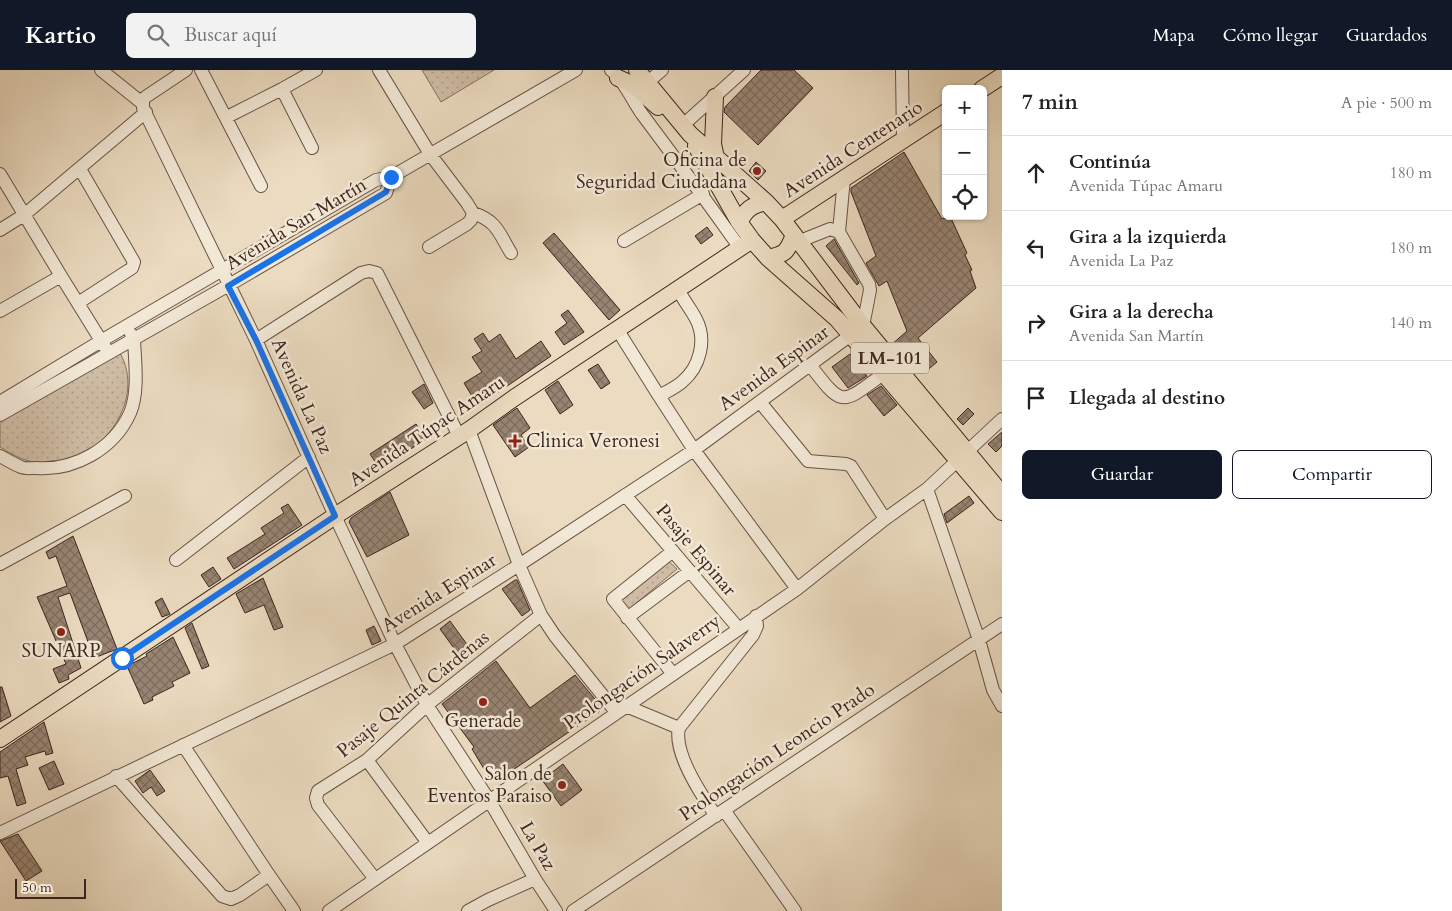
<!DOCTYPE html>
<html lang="es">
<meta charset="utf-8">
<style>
:root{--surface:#fff;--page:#f2f2f2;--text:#222;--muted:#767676;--line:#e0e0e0;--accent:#111827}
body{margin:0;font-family:Cardo,serif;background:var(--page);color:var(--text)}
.controls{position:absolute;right:15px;top:15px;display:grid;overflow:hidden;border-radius:8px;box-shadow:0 1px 4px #0004}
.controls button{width:45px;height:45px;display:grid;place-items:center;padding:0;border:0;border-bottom:1px solid var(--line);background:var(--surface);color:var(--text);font:25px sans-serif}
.scale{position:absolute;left:15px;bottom:12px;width:71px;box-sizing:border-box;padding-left:5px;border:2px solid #3e261e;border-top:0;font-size:14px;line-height:18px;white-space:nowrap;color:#3e261e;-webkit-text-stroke:4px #f2e8d6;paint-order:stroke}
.stop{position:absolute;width:15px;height:15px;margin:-11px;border:4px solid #1a73e8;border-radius:50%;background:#fff}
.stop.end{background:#1a73e8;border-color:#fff;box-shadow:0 1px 5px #0008}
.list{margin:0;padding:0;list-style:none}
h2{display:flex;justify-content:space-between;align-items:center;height:65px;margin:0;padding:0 20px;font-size:21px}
h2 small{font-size:16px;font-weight:400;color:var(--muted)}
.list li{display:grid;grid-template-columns:32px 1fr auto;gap:15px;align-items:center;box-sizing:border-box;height:75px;padding:0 20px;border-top:1px solid var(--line)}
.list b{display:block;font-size:19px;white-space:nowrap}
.list p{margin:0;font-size:16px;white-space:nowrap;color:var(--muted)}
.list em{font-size:16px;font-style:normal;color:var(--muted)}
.actions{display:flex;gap:10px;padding:15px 20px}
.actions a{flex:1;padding:11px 0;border:1px solid var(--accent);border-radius:8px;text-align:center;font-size:18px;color:var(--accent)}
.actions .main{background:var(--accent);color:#fff}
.icon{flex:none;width:28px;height:28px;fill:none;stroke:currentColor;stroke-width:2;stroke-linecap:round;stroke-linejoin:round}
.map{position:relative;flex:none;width:1002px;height:841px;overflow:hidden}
header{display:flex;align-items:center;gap:30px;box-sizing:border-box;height:70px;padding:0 25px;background:var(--accent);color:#fff}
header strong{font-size:24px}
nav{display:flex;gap:28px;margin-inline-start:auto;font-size:18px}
.search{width:350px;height:45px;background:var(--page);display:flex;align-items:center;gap:12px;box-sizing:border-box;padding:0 18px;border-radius:8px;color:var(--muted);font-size:19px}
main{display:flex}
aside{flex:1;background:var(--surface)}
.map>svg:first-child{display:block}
.grass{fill:url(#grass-dots);stroke:#867161}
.building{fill:url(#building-cross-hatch);stroke:#3e261e}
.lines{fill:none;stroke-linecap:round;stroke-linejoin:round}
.minor-casing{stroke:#695346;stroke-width:14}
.major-casing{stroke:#3e261e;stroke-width:18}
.minor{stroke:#f2e8d6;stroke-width:12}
.major{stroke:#ebdbc0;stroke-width:16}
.route{stroke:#1a73e8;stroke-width:6}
.poi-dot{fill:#8f2418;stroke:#f2e8d6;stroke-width:2}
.labels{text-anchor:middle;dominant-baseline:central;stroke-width:5;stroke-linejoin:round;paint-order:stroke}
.shield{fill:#f2e8d6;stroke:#746055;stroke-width:1}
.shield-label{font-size:18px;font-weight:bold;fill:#3e261e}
.street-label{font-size:19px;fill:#3e261e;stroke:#f2e8d6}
.poi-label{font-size:19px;fill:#3e261e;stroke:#f2e8d6;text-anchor:end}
</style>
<header>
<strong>Kartio</strong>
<div class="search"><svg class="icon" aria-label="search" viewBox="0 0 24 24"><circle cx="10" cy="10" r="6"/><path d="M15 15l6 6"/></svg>Buscar aquí</div>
<nav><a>Mapa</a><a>Cómo llegar</a><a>Guardados</a></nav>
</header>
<main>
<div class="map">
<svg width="1002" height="841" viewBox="0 0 1002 841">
<defs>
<pattern id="grass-dots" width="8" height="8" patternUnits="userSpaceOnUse" patternTransform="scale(1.25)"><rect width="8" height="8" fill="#cebca4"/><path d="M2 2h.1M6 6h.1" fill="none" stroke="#b2a18d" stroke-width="1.8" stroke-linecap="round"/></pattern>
<pattern id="building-cross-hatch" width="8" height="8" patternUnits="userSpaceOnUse" patternTransform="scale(1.25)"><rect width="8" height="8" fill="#988472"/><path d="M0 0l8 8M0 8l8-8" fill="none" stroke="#7d6c5d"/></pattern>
</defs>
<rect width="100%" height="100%" fill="#ebdbc0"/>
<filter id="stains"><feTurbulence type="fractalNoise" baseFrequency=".004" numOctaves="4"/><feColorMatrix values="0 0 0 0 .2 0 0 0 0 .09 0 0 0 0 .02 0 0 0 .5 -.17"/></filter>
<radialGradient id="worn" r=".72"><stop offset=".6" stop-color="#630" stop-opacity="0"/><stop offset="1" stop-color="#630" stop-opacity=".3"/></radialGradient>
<path class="grass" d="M422 0H494L441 32Z
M120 283C146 329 104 389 54 393 33 395 17 388 0 377V351Z
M665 488 677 499 628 540 617 528Z"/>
<path class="building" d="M761 0H794L813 18 758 75 724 42 725 37Z
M904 82 942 149 950 146 967 183 965 185 972 200 970 201 976 218 918 268 937 292 925 302 906 279 900 284 891 275 907 261 887 211 879 216 866 193 876 186 851 122V118Z
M756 92 766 101 758 110 749 101Z
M707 157 713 165 701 174 695 166Z
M554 163 620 240 609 250 543 173Z
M834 169 859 213 857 215 826 176Z
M568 240 584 262 564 275 555 262 567 253 561 245Z
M483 263 489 272 500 264 516 289 541 271 551 286 478 336 464 313 482 302 472 287 482 281 474 269Z
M850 284 867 306 848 318 832 297Z
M598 294 610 313 601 319 588 300Z
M558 311 573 335 560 344 545 320Z
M424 314 433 333 424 339 412 322Z
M881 316 897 335 884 346 867 325Z
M517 338 530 358 521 365 529 377 515 387 493 355Z
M968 338 974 344 963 355 957 349Z
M416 354 426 369 380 399 370 384Z
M1002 362V376L996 382 988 374Z
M390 422 409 465 367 487 349 452 351 448Z
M969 426 974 433 947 453 944 444Z
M288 434 302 455 234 499 227 488 265 464 261 458 284 443 281 438Z
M73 466 117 579 94 588 70 523 58 527 81 598 68 605 69 609 59 613 53 599 66 594 37 527 67 516 56 486 49 489 46 482Z
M213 497 221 509 209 517 201 505Z
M263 508 283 557 274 560 264 535 245 543 236 524Z
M515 510H517L530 540 522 546 502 519Z
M162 528 170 544 162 547 155 532Z
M450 551 474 584 464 592 440 559Z
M192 553 209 596 202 599 185 558Z
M374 556 381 571 372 575 366 560Z
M173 567 190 603 172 612 174 616 152 627 153 630 144 634 127 596 147 586 146 584Z
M496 591 530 638 575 605 599 634 600 641 498 710 490 709 472 679 474 677 442 634Z
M0 617H2L11 646 0 652Z
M44 652 53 683 46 685 45 681 25 687 28 695 16 699 26 733 17 736 8 706 0 708V682Z
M54 691 64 714 49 720 39 698Z
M563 694 582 720 561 736 542 710Z
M150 700 165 721 157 726 151 717 143 723 135 711Z
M18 764 42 801 26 811 0 771Z"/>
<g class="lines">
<defs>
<path id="minor" d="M101 0 142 33
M186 0 147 26 143 29V38L256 270 335 446 395 574 427 635 489 730 535 809 556 841
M201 0 261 116
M379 0 430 84 467 133 473 143 471 150 467 154 429 177
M611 0C624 10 632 30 642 44 675 88 708 133 740 178
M902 0 903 70
M648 12 662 0
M282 19 312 78
M227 47 282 19 316 0
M682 56 744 0
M0 104 61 206 105 277
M473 143C497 151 499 163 511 183
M0 160 24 145 146 42
M839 162 844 108
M624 171 703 124
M78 233 132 198 134 192 80 99
M0 241 61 206
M617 259 659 326C666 322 675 318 682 312 700 297 707 270 696 249 691 239 683 230 678 219
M256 270 361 203 369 201 377 203 459 366
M810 295C843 338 841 335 883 304
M659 326 694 380 797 519
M0 332 101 271 376 110 391 107 576 0
M760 332 808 391 846 394 851 396 885 449
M0 345 229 215 386 123 391 107
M469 360 519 495 541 545 555 566 616 642
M0 386C7 390 14 394 21 397 25 399 31 398 36 398 74 401 114 379 130 343 139 323 135 291 134 270L131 264
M927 419 979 570 993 620 1002 636
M625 425 739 559
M176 490 309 387
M0 494 125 426
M627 548 690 501
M673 604 613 529 673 481
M626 636 679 658
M183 675 269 805 294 841
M367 690 428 773
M116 706 222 826 231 829 240 825 269 805
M724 740 795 841
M716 746C702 726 673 683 679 658L753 565 757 556 756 546
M0 763 395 574 519 495 694 380 863 256 870 220 869 214 839 162 830 159 800 171
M375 809 318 735 316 728 318 721 367 690 427 635 541 545
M329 841 797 519 885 449 927 419 1002 349
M468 841 488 830 535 809
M573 841 1002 554"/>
<path id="major" d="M637 0 690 64 766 132 782 149 863 256 1002 424
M618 8 632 14 658 37
M982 19 1002 6
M715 27 713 74 716 88
M696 76 739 152 752 170 768 188 837 249 1002 442
M782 149 946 42
M739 152C747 139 750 136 766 132
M768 188C786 184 787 182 794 165
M0 669 335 446 469 360 514 328 752 170"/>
</defs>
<use href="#minor" class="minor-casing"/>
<use href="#major" class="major-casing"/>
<use href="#minor" class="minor"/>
<use href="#major" class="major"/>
</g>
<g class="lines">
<path class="route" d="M122 588 335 446 256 270 228 216 386 122 391 107"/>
</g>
<g class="poi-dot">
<circle cx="757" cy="101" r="5"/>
<path d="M512.5 363.5h5v5h5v5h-5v5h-5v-5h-5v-5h5z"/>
<circle cx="61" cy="562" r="5"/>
<circle cx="483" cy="632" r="5"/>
<circle cx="562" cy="715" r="5"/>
</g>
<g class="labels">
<rect class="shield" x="851" y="272.5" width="78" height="31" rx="4"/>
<g class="shield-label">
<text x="890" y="288">LM-101</text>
</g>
<g class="street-label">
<text transform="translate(853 79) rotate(-33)">Avenida Centenario</text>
<text transform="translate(296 154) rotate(-31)">Avenida San Martín</text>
<text transform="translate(774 298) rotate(-36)">Avenida Espinar</text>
<text transform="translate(302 326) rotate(66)">Avenida La Paz</text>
<text transform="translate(427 361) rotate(-34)">Avenida Túpac Amaru</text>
<text transform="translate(696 480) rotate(50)">Pasaje Espinar</text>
<text transform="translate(439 523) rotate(-32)">Avenida Espinar</text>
<text transform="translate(642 602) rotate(-35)">Prolongación Salaverry</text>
<text transform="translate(413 624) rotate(-39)">Pasaje Quinta Cárdenas</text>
<text transform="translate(777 682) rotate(-34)">Prolongación Leoncio Prado</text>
<text transform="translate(538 776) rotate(60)">La Paz</text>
</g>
<g class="poi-label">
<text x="747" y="90">Oficina de<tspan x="747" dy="22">Seguridad Ciudadana</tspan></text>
<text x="526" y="371" text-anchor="start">Clinica Veronesi</text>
<text x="61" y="581" text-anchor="middle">SUNARP</text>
<text x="483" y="651" text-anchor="middle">Generade</text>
<text x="552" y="704">Salon de<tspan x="552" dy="22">Eventos Paraiso</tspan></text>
</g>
</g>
<rect width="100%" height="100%" filter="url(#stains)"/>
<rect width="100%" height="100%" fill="url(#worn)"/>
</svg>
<div class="controls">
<button>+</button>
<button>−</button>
<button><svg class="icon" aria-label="locate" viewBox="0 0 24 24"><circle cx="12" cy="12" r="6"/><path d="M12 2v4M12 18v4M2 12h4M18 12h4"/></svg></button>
</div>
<div class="scale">50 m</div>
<div class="stop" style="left:122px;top:588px"></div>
<div class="stop end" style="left:391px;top:107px"></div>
</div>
<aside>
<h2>7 min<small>A pie · 500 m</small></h2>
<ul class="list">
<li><svg class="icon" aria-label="ahead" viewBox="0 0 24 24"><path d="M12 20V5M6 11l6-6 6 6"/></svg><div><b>Continúa</b><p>Avenida Túpac Amaru</p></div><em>180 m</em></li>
<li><svg class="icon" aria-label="left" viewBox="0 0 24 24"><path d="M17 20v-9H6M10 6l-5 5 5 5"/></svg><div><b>Gira a la izquierda</b><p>Avenida La Paz</p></div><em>180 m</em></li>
<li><svg class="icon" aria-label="right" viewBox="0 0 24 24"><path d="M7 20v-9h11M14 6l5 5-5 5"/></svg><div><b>Gira a la derecha</b><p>Avenida San Martín</p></div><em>140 m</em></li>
<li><svg class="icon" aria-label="arrive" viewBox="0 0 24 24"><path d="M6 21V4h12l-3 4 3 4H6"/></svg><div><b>Llegada al destino</b></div></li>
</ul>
<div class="actions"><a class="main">Guardar</a><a>Compartir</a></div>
</aside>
</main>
